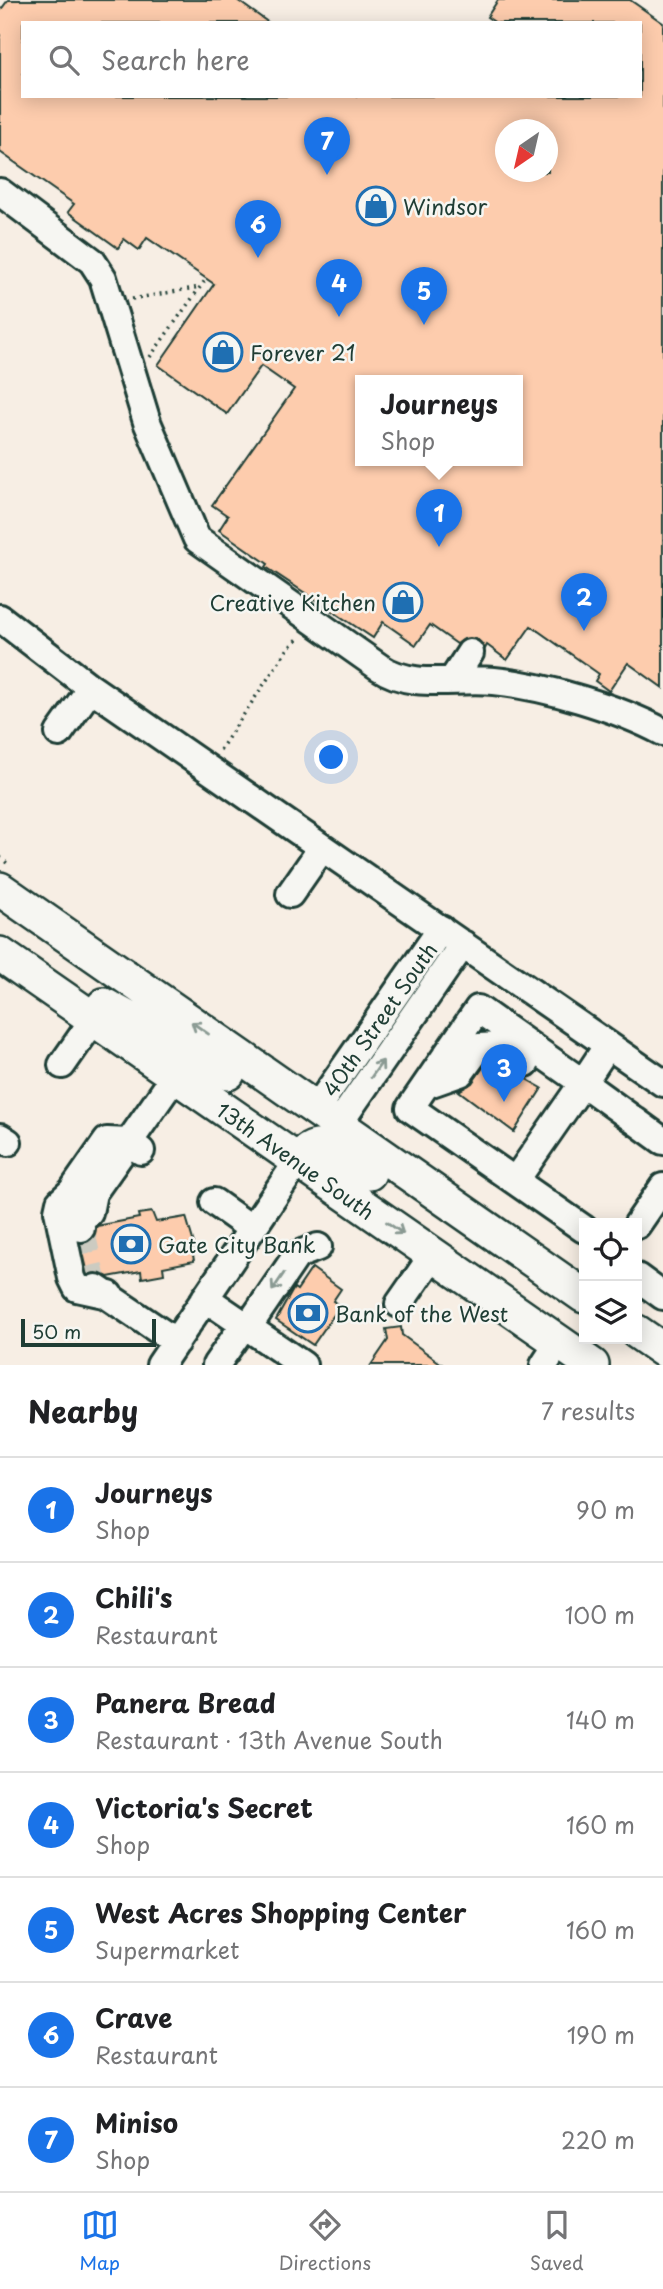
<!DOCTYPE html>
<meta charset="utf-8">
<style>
:root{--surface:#fff;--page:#f2f2f2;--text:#202124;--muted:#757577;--line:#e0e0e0;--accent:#1a73e8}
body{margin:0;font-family:"Playpen Sans",sans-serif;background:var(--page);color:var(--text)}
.controls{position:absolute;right:21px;bottom:21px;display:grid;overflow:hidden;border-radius:0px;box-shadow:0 4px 18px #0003}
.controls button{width:63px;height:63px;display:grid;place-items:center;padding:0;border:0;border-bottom:2px solid var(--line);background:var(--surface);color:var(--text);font:35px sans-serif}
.compass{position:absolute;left:495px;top:119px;width:63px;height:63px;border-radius:50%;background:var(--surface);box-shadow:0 4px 18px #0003;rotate:214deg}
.scale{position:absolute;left:21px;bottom:18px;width:135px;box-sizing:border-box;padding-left:7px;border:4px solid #1f3d34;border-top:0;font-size:19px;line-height:24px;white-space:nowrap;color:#1f3d34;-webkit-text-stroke:5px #f6f6f2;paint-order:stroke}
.you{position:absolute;left:332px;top:758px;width:24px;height:24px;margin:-18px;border:5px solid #fff;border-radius:50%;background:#1a73e8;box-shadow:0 0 0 10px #1a73e833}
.badge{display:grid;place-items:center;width:46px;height:46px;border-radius:50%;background:var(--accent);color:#fff;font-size:23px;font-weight:700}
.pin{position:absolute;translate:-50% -58px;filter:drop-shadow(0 2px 4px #0008)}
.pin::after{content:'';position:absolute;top:37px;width:24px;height:21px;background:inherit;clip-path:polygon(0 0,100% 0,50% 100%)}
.popup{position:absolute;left:355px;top:375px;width:168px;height:91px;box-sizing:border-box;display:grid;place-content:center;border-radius:0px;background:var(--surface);filter:drop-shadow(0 2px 5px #0005);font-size:23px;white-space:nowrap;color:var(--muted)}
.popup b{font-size:26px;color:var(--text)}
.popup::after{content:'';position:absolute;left:50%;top:100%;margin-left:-14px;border:14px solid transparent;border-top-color:var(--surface)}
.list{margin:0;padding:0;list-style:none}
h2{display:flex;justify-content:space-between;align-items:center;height:91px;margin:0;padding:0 28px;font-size:30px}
h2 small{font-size:23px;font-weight:400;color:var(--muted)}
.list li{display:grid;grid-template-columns:46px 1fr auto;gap:21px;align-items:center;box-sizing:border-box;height:105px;padding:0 28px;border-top:2px solid var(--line)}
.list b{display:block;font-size:26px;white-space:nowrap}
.list p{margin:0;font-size:23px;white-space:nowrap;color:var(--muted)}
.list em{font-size:23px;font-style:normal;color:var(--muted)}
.icon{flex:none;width:38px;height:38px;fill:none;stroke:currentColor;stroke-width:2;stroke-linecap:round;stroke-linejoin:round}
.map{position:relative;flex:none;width:663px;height:1365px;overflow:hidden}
.search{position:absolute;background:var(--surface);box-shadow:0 4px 18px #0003;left:21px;right:21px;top:21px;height:77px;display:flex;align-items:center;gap:18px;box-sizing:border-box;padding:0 24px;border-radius:0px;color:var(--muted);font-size:26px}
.sheet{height:826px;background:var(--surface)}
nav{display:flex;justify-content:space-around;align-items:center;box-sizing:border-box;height:98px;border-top:2px solid var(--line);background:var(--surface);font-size:19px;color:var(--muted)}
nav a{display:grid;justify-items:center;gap:4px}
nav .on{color:var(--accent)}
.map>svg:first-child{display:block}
.building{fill:#fdccad;stroke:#1f3d34;stroke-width:2;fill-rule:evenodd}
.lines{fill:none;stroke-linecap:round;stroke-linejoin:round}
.minor-tunnel{stroke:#cccbc1;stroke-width:26;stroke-dasharray:26 13;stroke-linecap:butt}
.minor-casing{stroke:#1f3d34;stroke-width:32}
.major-casing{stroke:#1f3d34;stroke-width:38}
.path{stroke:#1f3d34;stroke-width:3.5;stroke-dasharray:2 5;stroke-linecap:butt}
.minor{stroke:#f6f6f2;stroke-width:26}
.major{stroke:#f6f6f2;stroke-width:33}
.oneway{stroke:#8a9a93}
.labels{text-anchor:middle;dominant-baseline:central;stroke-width:5;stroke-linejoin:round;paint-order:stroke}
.poi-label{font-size:21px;fill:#1f3d34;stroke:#f6f6f2;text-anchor:start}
.street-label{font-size:21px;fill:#1f3d34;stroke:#f6f6f2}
</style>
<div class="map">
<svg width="663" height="1365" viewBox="0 0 663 1365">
<rect width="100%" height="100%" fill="#f7eee4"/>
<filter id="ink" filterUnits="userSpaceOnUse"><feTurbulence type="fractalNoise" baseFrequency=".0143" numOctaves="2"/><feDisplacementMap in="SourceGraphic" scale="14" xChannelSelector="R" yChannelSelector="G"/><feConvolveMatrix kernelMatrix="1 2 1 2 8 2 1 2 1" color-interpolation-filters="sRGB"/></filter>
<g filter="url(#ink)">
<path class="building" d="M8 0H237L269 23H23V96H640V23H496L487 17 498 0H630L663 23V688L628 663 609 691 595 681 599 674 531 626 507 660 487 645 485 649 478 640 464 639 457 644 430 625 416 645 383 622 373 638 266 567 268 564 219 530 228 516 212 505 294 389 261 366 227 414 158 365 214 284 147 238 139 250 124 239 118 248 68 212 74 204 0 152V11ZM506 130H548V172H506ZM360 381H518V461H360Z
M487 1062H496L542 1088 514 1132 459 1091 472 1083Z
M152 1212 156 1222 186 1217 195 1247 192 1248 194 1261 163 1267 164 1274 142 1278 141 1271 108 1277 98 1272 88 1274 81 1244 90 1240 97 1226 139 1218 138 1214Z
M312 1268 341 1289 333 1301 340 1306 313 1345 276 1320 294 1288 297 1290Z
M401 1327 402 1335 443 1365H371L388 1340 386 1329Z"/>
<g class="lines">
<path class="minor-tunnel" d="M81 1228 93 1280"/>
<defs>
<path id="minor" d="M0 192 92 261 103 278 147 422 197 539 379 667C413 690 455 677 494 681 545 686 618 708 663 732
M0 618 91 688 663 1083
M453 679 470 653
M59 733 91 688
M290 894 322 848
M478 1009 583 1083 515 1181 410 1108Z
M608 1045 583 1083 663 1141
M62 1065 94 1019
M426 1085 460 1073 479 1047 501 1046 526 1063
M316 1109 441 929
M338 1125 463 944
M0 1137 8 1142
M141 1151 129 1142 175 1076
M515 1181 584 1229
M72 1191 60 1202 58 1211 72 1278 77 1288 109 1295
M214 1202 252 1229
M69 1207 72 1191 107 1141 129 1142
M89 1213 93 1193 129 1142
M637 1225 663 1187
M81 1228 79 1204 86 1187
M637 1277 663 1296
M96 1288 176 1342
M205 1298 303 1365
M399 1304 433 1255
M248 1327 297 1255 318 1247
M160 1365 298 1161
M216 1365 244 1325
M544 1365 559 1342"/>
<path id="major" d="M0 889 584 1296
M0 954 592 1365
M104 1005 228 1073
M298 1161C320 1130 346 1157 369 1173
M637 1332 663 1350"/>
</defs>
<use href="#minor" class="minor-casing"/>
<use href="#major" class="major-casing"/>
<path class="path" d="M132 299 200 287
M150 357 206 279
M220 750 289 647 300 637
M0 857 9 865"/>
<use href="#minor" class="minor"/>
<use href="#major" class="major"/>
</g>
<defs><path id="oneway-shaft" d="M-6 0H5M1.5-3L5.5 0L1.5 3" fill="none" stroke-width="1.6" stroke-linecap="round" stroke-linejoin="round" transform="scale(1.75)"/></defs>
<g class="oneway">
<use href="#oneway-shaft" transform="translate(200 1028) rotate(-145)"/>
<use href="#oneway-shaft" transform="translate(377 1069) rotate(-55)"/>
<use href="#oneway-shaft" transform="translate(395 1228) rotate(35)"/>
<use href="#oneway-shaft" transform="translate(278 1282) rotate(124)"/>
</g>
</g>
<defs>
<symbol id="shop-ring" viewBox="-11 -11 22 22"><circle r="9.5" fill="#f6f6f2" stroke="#1f6fb2" stroke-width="1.5"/><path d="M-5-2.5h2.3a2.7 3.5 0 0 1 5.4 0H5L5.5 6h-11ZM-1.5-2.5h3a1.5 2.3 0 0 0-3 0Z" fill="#1f6fb2"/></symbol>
<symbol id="bank-ring" viewBox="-11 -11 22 22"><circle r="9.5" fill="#f6f6f2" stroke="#1f6fb2" stroke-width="1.5"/><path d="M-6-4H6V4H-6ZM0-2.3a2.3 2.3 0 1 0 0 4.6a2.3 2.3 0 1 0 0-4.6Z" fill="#1f6fb2"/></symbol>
</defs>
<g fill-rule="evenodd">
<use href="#shop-ring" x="354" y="184" width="44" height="44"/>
<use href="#shop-ring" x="201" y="330" width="44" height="44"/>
<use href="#shop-ring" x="381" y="580" width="44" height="44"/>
<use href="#bank-ring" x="109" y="1222" width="44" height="44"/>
<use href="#bank-ring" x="286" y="1291" width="44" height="44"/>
</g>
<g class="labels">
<g class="poi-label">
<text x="403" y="206">Windsor</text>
<text x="250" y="352">Forever 21</text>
<text x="376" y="602" text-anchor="end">Creative Kitchen</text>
<text x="158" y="1244">Gate City Bank</text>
<text x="335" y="1313">Bank of the West</text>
</g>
<g class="street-label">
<text transform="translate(379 1019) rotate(-55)">40th Street South</text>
<text transform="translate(296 1160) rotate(35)">13th Avenue South</text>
</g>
</g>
</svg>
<div class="controls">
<button><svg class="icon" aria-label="locate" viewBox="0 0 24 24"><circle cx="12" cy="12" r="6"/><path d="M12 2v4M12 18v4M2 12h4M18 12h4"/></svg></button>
<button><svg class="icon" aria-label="layers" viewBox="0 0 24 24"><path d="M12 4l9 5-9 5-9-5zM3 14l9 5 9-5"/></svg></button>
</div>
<svg class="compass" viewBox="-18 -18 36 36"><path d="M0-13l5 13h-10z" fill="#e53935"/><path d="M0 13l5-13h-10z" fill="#757577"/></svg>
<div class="scale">50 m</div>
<div class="you"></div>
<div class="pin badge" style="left:439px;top:547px">1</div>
<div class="popup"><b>Journeys</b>Shop</div>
<div class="pin badge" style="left:584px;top:631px">2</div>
<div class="pin badge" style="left:504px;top:1102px">3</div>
<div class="pin badge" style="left:339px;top:317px">4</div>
<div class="pin badge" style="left:424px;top:325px">5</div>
<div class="pin badge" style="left:258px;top:258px">6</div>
<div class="pin badge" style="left:327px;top:175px">7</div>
<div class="search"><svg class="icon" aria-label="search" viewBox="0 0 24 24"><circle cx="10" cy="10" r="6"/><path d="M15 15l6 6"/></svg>Search here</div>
</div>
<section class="sheet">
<h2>Nearby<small>7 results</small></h2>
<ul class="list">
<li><span class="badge">1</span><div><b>Journeys</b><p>Shop</p></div><em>90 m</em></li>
<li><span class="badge">2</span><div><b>Chili's</b><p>Restaurant</p></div><em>100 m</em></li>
<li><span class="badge">3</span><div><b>Panera Bread</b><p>Restaurant · 13th Avenue South</p></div><em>140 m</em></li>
<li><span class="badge">4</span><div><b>Victoria's Secret</b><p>Shop</p></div><em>160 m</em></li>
<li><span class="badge">5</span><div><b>West Acres Shopping Center</b><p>Supermarket</p></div><em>160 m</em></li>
<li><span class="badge">6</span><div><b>Crave</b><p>Restaurant</p></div><em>190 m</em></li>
<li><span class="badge">7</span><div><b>Miniso</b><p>Shop</p></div><em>220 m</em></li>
</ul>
</section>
<nav>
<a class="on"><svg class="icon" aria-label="map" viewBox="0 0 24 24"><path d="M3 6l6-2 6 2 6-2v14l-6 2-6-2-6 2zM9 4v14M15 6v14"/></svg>Map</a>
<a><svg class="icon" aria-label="directions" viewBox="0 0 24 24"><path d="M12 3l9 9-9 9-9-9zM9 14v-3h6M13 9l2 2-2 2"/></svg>Directions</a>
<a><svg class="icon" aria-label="saved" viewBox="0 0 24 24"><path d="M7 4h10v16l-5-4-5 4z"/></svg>Saved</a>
</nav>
